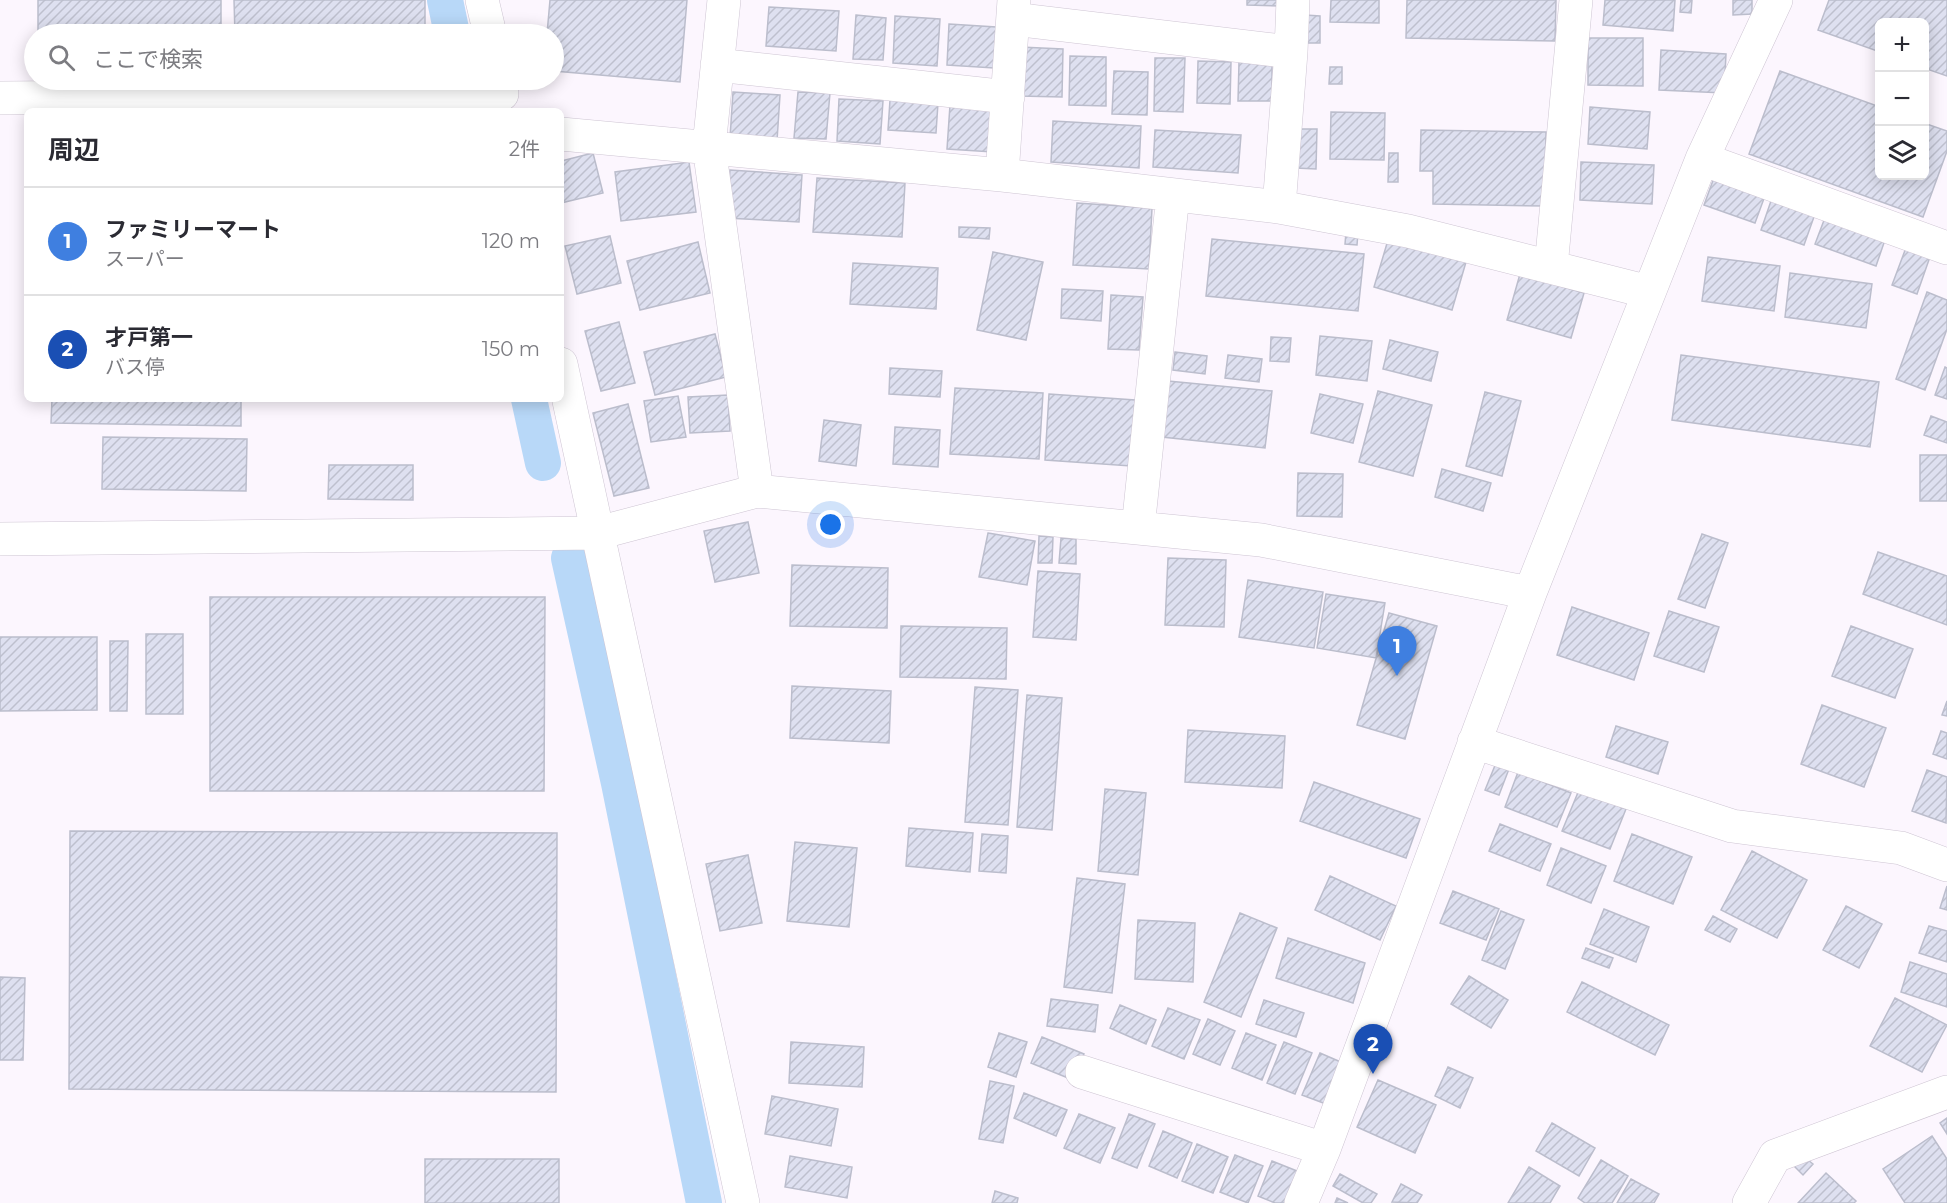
<!DOCTYPE html>
<html lang="ja">
<meta charset="utf-8">
<style>
:root{--surface:#fff;--page:#f7f7f7;--text:#2b2b33;--muted:#7c7c81;--line:#e1e1e2;--accent:#7c3aed}
body{margin:0;font-family:Montserrat,"Noto Sans JP",sans-serif;background:var(--page);color:var(--text)}
.controls{position:absolute;right:18px;top:18px;display:grid;overflow:hidden;border-radius:9px;box-shadow:0 3px 15px #0003}
.controls button{width:54px;height:54px;display:grid;place-items:center;padding:0;border:0;border-bottom:2px solid var(--line);background:var(--surface);color:var(--text);font:30px sans-serif}
.you{position:absolute;left:831px;top:525px;width:21px;height:21px;margin:-15px;border:4px solid #fff;border-radius:50%;background:#1a73e8;box-shadow:0 0 0 9px #1a73e833}
.badge{display:grid;place-items:center;width:39px;height:39px;border-radius:50%;background:var(--accent);color:#fff;font-size:20px;font-weight:700}
.pin{position:absolute;translate:-50% -50px;filter:drop-shadow(0 2px 3px #0008)}
.pin::after{content:'';position:absolute;top:32px;width:21px;height:18px;background:inherit;clip-path:polygon(0 0,100% 0,50% 100%)}
.list{margin:0;padding:0;list-style:none}
h2{display:flex;justify-content:space-between;align-items:center;height:78px;margin:0;padding:0 24px;font-size:26px}
h2 small{font-size:20px;font-weight:400;color:var(--muted)}
.list li{display:grid;grid-template-columns:39px 1fr auto;gap:18px;align-items:center;box-sizing:border-box;height:108px;padding:0 24px;border-top:2px solid var(--line)}
.list b{display:block;font-size:22px;white-space:nowrap}
.list p{margin:0;font-size:20px;white-space:nowrap;color:var(--muted)}
.list em{font-size:20px;font-style:normal;color:var(--muted)}
.icon{flex:none;width:33px;height:33px;fill:none;stroke:currentColor;stroke-width:2;stroke-linecap:round;stroke-linejoin:round}
.map{position:relative;flex:none;width:1947px;height:1203px;overflow:hidden}
.search{position:absolute;background:var(--surface);box-shadow:0 3px 15px #0003;left:24px;top:24px;width:540px;height:66px;display:flex;align-items:center;gap:15px;box-sizing:border-box;padding:0 21px;border-radius:33px;color:var(--muted);font-size:22px}
.panel{position:absolute;background:var(--surface);box-shadow:0 3px 15px #0003;left:24px;top:108px;width:540px;height:294px;border-radius:9px}
.map>svg:first-child{display:block}
.lines{fill:none;stroke-linecap:round;stroke-linejoin:round}
.canal{stroke:#b8d8f8;stroke-width:36}
.building{fill:url(#building-hatch);stroke:#bbbdcc;stroke-width:1.5}
.minor-casing{stroke:#cec5d3;stroke-width:34}
.minor{stroke:#fff;stroke-width:33}
</style>
<div class="map">
<svg width="1947" height="1203" viewBox="0 0 1947 1203">
<defs>
<pattern id="building-hatch" width="6" height="6" patternUnits="userSpaceOnUse" patternTransform="scale(1.5)"><rect width="6" height="6" fill="#dee0f0"/><path d="M-1 1l2-2M0 6l6-6M5 7l2-2" fill="none" stroke="#bec0ce"/></pattern>
</defs>
<rect width="100%" height="100%" fill="#fcf6fe"/>
<g class="lines">
<path class="canal" d="M445 0 452 34
M529 399 543 463
M569 558 619 783 704 1203"/>
</g>
<path class="building" d="M38 0H221V34H38Z
M234 0H425V34H235Z
M550 0H687L680 82 554 71V34H547Z
M1247 0H1282V6L1247 5Z
M1331 0H1379V23L1330 22Z
M1407 0H1556L1555 41 1406 38Z
M1605 0H1675L1673 31 1603 25Z
M1681 0H1692L1691 13 1680 12Z
M1733 0H1752V14L1733 15Z
M1829 0H1947V76L1924 68V22H1880V52L1818 30Z
M769 7 839 11 836 51 766 46Z
M856 15 886 18 883 60 853 59Z
M1305 15 1320 16V43H1304Z
M895 16 940 19 937 66 893 63Z
M949 24 996 27 994 68 947 65Z
M1588 38H1643V86L1588 85Z
M1020 47 1063 49 1062 97 1019 96Z
M1661 50 1726 54 1724 93 1659 90Z
M1070 56 1106 57V106L1069 105Z
M1155 58H1185L1183 112 1154 111Z
M1198 61 1231 62 1230 104 1197 103Z
M1239 62 1272 63V101H1238Z
M1330 67H1342V84H1329Z
M1114 71 1148 72 1147 115 1112 114Z
M1780 71 1880 107V176H1924V123L1947 131V151L1923 217 1749 154Z
M733 92 780 95 777 141 730 138Z
M798 92 830 93 826 139 794 138Z
M839 99 883 101 880 144 837 141Z
M890 100 938 103 936 133 888 130Z
M950 105 996 108 993 152 947 149Z
M1590 107 1650 112 1647 149 1588 144Z
M1331 112 1385 113 1384 160 1330 159Z
M1053 121 1141 126 1139 168 1051 162Z
M1297 129H1317L1316 169 1296 168Z
M1155 130 1241 135 1238 173 1153 167Z
M1421 130 1546 132 1544 206 1433 204V171H1420Z
M593 153 603 193 561 203V161Z
M1389 153H1398V182H1388Z
M689 162 696 212 621 221 615 172Z
M1581 162 1654 165 1652 204 1580 200Z
M730 170 802 175 799 222 726 218Z
M1715 175 1766 193 1755 223 1704 205Z
M817 178 905 183 902 237 813 232Z
M1772 198 1815 214 1804 245 1761 230Z
M1077 203 1152 208 1149 269 1073 265Z
M1826 215 1886 237 1876 266 1815 244Z
M959 227 990 228 989 239 959 237Z
M1346 232 1358 233 1357 245 1345 244Z
M610 236 621 283 577 294 565 246Z
M1212 239 1364 254 1358 311 1206 296Z
M1388 240 1466 262 1452 310 1374 287Z
M698 242 710 293 640 310 627 261Z
M1907 245 1931 254 1917 294 1892 285Z
M993 252 1043 262 1026 340 977 330Z
M1708 257 1780 266 1774 311 1702 301Z
M853 263 938 268 936 309 850 304Z
M1790 273 1872 284 1866 328 1785 317Z
M1520 274 1584 293 1571 338 1507 320Z
M1062 289 1103 291 1101 321 1061 318Z
M1927 292 1947 300V329L1925 390 1896 379Z
M1111 295 1143 297 1139 350 1108 349Z
M619 322 635 383 601 391 585 331Z
M715 334 726 377 655 395 644 352Z
M1320 336 1372 341 1367 381 1316 375Z
M1271 337 1291 338 1289 362 1270 361Z
M1390 340 1438 352 1431 381 1383 369Z
M1175 352 1207 356 1205 374 1173 370Z
M1228 355 1262 359 1259 382 1225 378Z
M1681 355 1879 382 1870 447 1672 420Z
M1945 367 1947 368V399L1935 395Z
M890 368 942 371 940 397 889 394Z
M1168 381 1272 391 1265 448 1162 437Z
M955 388 1043 393 1039 459 950 454Z
M1378 391 1432 405 1413 476 1359 462Z
M1485 392 1521 401 1502 476 1466 466Z
M1049 394 1135 400 1131 466 1045 460Z
M1320 394 1363 404 1353 443 1311 433Z
M728 395 730 431 690 433 688 397Z
M678 396 686 437 651 442 644 401Z
M52 399H241V426L51 423Z
M628 404 649 488 614 496 593 413Z
M1931 416 1947 422V443L1924 435Z
M824 420 861 425 856 466 819 461Z
M895 427 940 430 938 467 893 464Z
M103 437 247 439 246 491 102 489Z
M1920 455H1947V501H1920Z
M329 465H413V500L328 499Z
M1442 469 1491 483 1483 511 1435 497Z
M1298 473 1343 474 1342 517 1297 516Z
M748 522 759 573 715 582 704 531Z
M988 533 1035 541 1027 585 979 577Z
M1702 534 1728 543 1705 608 1678 599Z
M1039 536 1053 537 1052 563H1038Z
M1061 538 1076 539V564L1059 563Z
M1878 552 1947 576V625L1863 594Z
M1168 558 1226 560 1224 627 1165 625Z
M792 565 888 568 887 628 790 626Z
M1038 571 1080 574 1076 640 1033 637Z
M1248 580 1323 592 1314 648 1239 637Z
M1326 594 1385 603 1376 658 1317 648Z
M210 597H545L544 791H210Z
M1572 607 1649 633 1634 680 1557 655Z
M1669 611 1719 627 1704 672 1654 656Z
M1389 613 1437 626 1405 739 1357 725Z
M901 626 1007 628 1006 679 900 677Z
M1851 626 1913 649 1895 698 1832 676Z
M146 634H183V714H146Z
M0 637H97V710L0 711Z
M110 641H128L127 711H110Z
M792 686 891 691 889 743 790 738Z
M975 687 1018 690 1008 825 965 822Z
M1027 695 1062 698 1052 830 1017 827Z
M1947 701V716L1942 715Z
M1822 705 1886 728 1864 787 1801 764Z
M1616 726 1668 742 1658 774 1606 757Z
M1188 730 1285 736 1282 788 1185 782Z
M1941 731 1947 733V759L1933 754Z
M1496 763 1509 769 1499 795 1485 790Z
M1927 770 1947 777 1946 823 1912 811Z
M1518 772 1571 793 1557 827 1505 807Z
M1314 782 1420 819 1406 858 1300 821Z
M1105 789 1146 793 1138 875 1098 871Z
M1579 790 1626 809 1610 849 1562 831Z
M1500 824 1551 844 1540 871 1489 851Z
M909 828 973 833 970 872 906 866Z
M70 831 557 833 556 1092 69 1089Z
M982 834 1008 836 1006 873 979 871Z
M1632 834 1692 857 1673 904 1614 881Z
M795 842 857 848 849 927 787 921Z
M1561 848 1606 866 1591 903 1547 885Z
M1752 851 1807 880 1777 938 1721 910Z
M748 855 762 923 720 931 706 864Z
M1330 876 1396 906 1380 940 1315 910Z
M1077 878 1125 884 1112 993 1064 987Z
M1947 886V910L1940 908Z
M1453 891 1499 909 1486 940 1440 923Z
M1846 906 1882 924 1859 968 1823 950Z
M1604 909 1649 927 1636 962 1590 944Z
M1501 911 1524 920 1505 969 1482 960Z
M1240 913 1277 928 1241 1017 1204 1002Z
M1713 916 1737 929 1730 942 1705 930Z
M1138 920 1195 923 1193 982 1135 979Z
M1929 926 1947 931V962L1919 953Z
M1288 938 1365 963 1353 1003 1276 978Z
M1586 948 1613 958 1609 968 1582 958Z
M1910 962 1947 974V1007L1901 992Z
M1469 976 1508 1000 1491 1028 1451 1004Z
M0 977 25 978 23 1060H0Z
M1582 982 1669 1025 1655 1055 1567 1012Z
M1895 998 1947 1025 1922 1072 1870 1046Z
M1051 999 1098 1005 1095 1032 1047 1026Z
M1264 1000 1304 1013 1296 1037 1256 1024Z
M1120 1005 1156 1020 1146 1044 1110 1028Z
M1168 1008 1200 1020 1184 1059 1152 1046Z
M1208 1019 1235 1031 1220 1065 1193 1054Z
M999 1033 1027 1042 1016 1077 988 1067Z
M1246 1033 1276 1045 1262 1080 1232 1068Z
M1042 1037 1084 1054 1073 1080 1031 1063Z
M791 1042 864 1047 862 1087 789 1083Z
M1284 1042 1312 1053 1295 1094 1267 1083Z
M1320 1053 1343 1063 1326 1104 1302 1095Z
M1448 1067 1473 1078 1460 1108 1435 1096Z
M1378 1080 1436 1105 1415 1153 1357 1127Z
M990 1081 1014 1086 1003 1143 979 1139Z
M1024 1093 1067 1110 1056 1136 1014 1118Z
M772 1096 838 1109 831 1146 765 1134Z
M1079 1114 1115 1128 1100 1163 1064 1148Z
M1129 1114 1155 1124 1137 1168 1112 1158Z
M1947 1118V1134L1940 1123Z
M1552 1123 1595 1148 1579 1176 1536 1151Z
M1163 1131 1192 1143 1177 1178 1149 1166Z
M1932 1136 1947 1159V1203H1905L1883 1169Z
M1197 1144 1228 1157 1213 1193 1182 1181Z
M1235 1155 1263 1166 1248 1203 1220 1192Z
M790 1156 852 1167 847 1198 785 1187Z
M1803 1156 1813 1164 1803 1175 1794 1166Z
M425 1159H559V1203H425Z
M1601 1160 1628 1176 1612 1203H1585L1578 1198Z
M1272 1161 1302 1173 1289 1203H1275L1258 1196Z
M1529 1167 1560 1186 1550 1203H1508Z
M1826 1173 1856 1201 1854 1203H1798Z
M1340 1174 1377 1194 1371 1203H1363L1333 1186Z
M1631 1179 1659 1194 1654 1203H1617Z
M1401 1184 1422 1195 1417 1203 1392 1202Z
M995 1191 1018 1198 1017 1203H992Z
M1337 1198 1348 1203H1335Z"/>
<g class="lines">
<defs>
<path id="minor" d="M482 0 490 34
M724 0 709 147 757 491
M1013 19 1291 52
M717 65 1008 97
M0 98 502 94
M561 134 1002 175 1279 207 1408 231 1649 292
M1702 159 1947 248
M1002 175 1014 0
M1279 207 1291 52 1293 0
M1551 267 1576 0
M561 364 743 1203
M1138 528 1173 195
M0 539 598 533 757 491 1261 540 1530 593
M1474 742 1732 826 1901 848 1947 865
M1082 1072 1324 1149
M1301 1203 1324 1149 1530 593 1702 159 1776 0
M1749 1203 1775 1156 1947 1092"/>
</defs>
<use href="#minor" class="minor-casing"/>
<use href="#minor" class="minor"/>
</g>
</svg>
<div class="controls">
<button>+</button>
<button>−</button>
<button><svg class="icon" aria-label="layers" viewBox="0 0 24 24"><path d="M12 4l9 5-9 5-9-5zM3 14l9 5 9-5"/></svg></button>
</div>
<div class="you"></div>
<div class="pin badge" style="left:1397px;top:676px;background:#3f7fe0">1</div>
<div class="pin badge" style="left:1373px;top:1074px;background:#1a4fb4">2</div>
<div class="search"><svg class="icon" aria-label="search" viewBox="0 0 24 24"><circle cx="10" cy="10" r="6"/><path d="M15 15l6 6"/></svg>ここで検索</div>
<section class="panel">
<h2>周辺<small>2件</small></h2>
<ul class="list">
<li><span class="badge" style="background:#3f7fe0">1</span><div><b>ファミリーマート</b><p>スーパー</p></div><em>120 m</em></li>
<li><span class="badge" style="background:#1a4fb4">2</span><div><b>才戸第一</b><p>バス停</p></div><em>150 m</em></li>
</ul>
</section>
</div>
